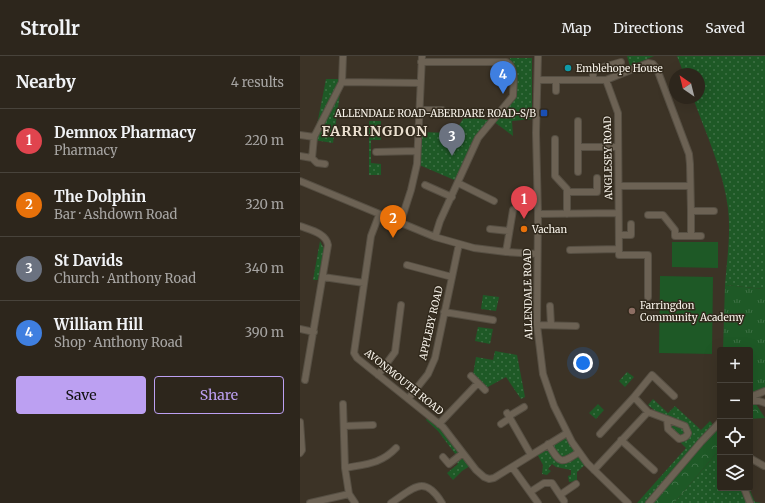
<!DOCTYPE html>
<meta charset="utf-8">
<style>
:root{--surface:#2d261c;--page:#393229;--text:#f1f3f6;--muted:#a7a5a3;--line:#48433b;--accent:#bca0f2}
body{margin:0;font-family:Merriweather,serif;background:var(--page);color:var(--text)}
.controls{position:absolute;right:12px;bottom:12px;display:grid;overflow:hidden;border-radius:4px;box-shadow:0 4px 16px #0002}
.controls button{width:36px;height:36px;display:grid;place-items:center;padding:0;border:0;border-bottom:1px solid var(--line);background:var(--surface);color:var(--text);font:20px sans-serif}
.compass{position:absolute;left:369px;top:12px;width:36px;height:36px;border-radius:50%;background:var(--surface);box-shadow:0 4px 16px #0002;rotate:325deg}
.you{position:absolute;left:283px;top:307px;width:14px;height:14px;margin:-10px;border:3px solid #fff;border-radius:50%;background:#1a73e8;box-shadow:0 0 0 6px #1a73e833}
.badge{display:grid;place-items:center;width:26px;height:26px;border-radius:50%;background:var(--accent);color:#fff;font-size:13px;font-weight:700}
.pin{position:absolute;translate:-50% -33px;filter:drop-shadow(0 1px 2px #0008)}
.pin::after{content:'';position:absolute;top:21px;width:14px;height:12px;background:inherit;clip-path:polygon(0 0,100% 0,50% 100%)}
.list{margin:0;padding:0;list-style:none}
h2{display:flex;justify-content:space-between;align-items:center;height:52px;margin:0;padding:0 16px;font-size:17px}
h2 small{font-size:13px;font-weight:400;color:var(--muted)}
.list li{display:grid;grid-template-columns:26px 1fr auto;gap:12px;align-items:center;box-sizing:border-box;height:64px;padding:0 16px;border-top:1px solid var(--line)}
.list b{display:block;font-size:15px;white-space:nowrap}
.list p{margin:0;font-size:13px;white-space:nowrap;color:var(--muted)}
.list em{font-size:13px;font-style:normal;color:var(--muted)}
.actions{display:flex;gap:8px;padding:12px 16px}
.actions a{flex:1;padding:9px 0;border:1px solid var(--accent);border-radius:4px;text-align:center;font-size:14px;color:var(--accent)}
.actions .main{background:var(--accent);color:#111}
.icon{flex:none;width:22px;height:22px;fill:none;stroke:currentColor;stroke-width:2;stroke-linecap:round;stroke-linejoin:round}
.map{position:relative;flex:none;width:465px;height:447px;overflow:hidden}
header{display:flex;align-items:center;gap:24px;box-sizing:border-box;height:56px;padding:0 20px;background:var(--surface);border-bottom:1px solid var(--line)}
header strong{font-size:19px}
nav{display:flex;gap:22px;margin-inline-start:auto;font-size:14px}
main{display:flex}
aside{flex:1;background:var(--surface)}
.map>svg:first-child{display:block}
.grass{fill:url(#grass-dots)}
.forest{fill:url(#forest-crowns)}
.park{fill:url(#park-tufts)}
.garden{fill:#1e5926}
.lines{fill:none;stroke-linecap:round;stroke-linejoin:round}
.minor-casing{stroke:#564f43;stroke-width:8}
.minor{stroke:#6c6254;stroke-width:6}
.culture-dot{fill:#0f9aa8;stroke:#31291c;stroke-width:1.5}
.transit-dot{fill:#1a4fb4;stroke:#31291c;stroke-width:1.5}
.food-dot{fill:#e8710a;stroke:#31291c;stroke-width:1.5}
.education-dot{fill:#8d6e63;stroke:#31291c;stroke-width:1.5}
.labels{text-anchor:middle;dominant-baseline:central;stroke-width:3;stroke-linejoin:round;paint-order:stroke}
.poi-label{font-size:10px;fill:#f8f3ea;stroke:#31291c;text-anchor:start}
.street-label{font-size:10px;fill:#f8f3ea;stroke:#31291c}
.district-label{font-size:14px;font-weight:bold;letter-spacing:1px;fill:#ebe0d0;stroke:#31291c}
</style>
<header>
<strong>Strollr</strong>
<nav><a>Map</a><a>Directions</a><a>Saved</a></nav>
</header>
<main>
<aside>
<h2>Nearby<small>4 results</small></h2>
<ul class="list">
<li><span class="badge" style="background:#e0444e">1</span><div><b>Demnox Pharmacy</b><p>Pharmacy</p></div><em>220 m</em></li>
<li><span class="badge" style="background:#e8710a">2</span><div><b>The Dolphin</b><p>Bar · Ashdown Road</p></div><em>320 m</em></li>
<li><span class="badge" style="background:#6b7280">3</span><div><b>St Davids</b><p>Church · Anthony Road</p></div><em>340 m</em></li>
<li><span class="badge" style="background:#3f7fe0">4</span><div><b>William Hill</b><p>Shop · Anthony Road</p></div><em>390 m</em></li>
</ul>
<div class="actions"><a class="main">Save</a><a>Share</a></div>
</aside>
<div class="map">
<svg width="465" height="447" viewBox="0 0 465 447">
<defs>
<pattern id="grass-dots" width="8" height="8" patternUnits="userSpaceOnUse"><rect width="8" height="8" fill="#1e5926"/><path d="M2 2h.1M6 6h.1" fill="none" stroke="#3f7146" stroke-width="1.8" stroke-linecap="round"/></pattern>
<pattern id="forest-crowns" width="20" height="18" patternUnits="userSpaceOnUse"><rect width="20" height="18" fill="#1e5926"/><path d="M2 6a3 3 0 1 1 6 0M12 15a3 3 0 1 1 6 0" fill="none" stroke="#3f7146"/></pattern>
<pattern id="park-tufts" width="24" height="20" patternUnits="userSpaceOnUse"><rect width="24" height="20" fill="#1e5926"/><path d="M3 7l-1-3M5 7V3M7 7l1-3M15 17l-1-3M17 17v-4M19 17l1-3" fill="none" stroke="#3f7146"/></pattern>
</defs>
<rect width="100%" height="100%" fill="#3c3326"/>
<path class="grass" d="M327 0H354L330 10Z
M377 0H465V233L425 229C427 204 431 177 428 152 423 114 406 78 393 42H399V18H384Z
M210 2H232V63L212 65 213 80 193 65 178 82 159 126 117 108 118 76 154 77 165 60 193 65 213 40 209 8Z
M26 23H42L33 87 14 84Z
M69 65H81V84H71V107L81 108V119H69Z
M20 185 24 193 18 224H13Z
M183 239 199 241 196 255 181 253Z
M178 271 193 273 190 288 175 285Z
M195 295 217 299 225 341 221 343 206 321 186 332 173 319 176 301 193 304Z
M327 316 334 321 325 331 319 325Z
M353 343 368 357 375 350 401 374 410 365 415 371 349 447H337L386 392 381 387 379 383 368 373 364 362 348 349Z
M298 348 304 354 296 363 289 357Z
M128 361 142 373 160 396 156 399 138 375 126 364Z
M267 377 287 407 277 416V425L269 426 268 420 271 419V414L256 411 252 408 248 413 251 415 247 419 242 418 243 409 236 396Z
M420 393V432H449L455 446 462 447H374Z
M162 399 170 410 162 415 153 424 147 417 158 408 155 405Z"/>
<path class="forest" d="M450 345H454L465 362 450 363Z
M420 366V393L374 447H349Z"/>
<path class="park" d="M425 229 465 233V335L450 341V294H423Z"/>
<path class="garden" d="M372 186H418V212L372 211Z
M360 220 413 221 412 298 359 297Z"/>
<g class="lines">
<defs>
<path id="minor" d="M238 0 236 77 238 158 237 269 243 318 254 350 272 386 287 407 328 447
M121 6H206C217 11 213 30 213 40L178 82 140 165 135 181
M238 24H306L348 7 353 8 357 13 389 98 390 108 391 155
M256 24V35
M293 24V14L321 6
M306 24 318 57 319 199H348V241
M42 26 120 27
M119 54H142
M278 65V116
M0 79 14 81
M255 83V120L267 133V158
M278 91H318
M76 96 117 95
M0 100 12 102 17 107 25 108
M12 102 14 81 42 26 43 0
M0 125 135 181 174 192 206 196 237 198
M158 127 194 145
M125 129 152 141
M319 130H390
M267 136H297V122
M238 158 318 157
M79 159 71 180 54 297 57 302 143 371 176 414 184 421 189 423 194 422 267 377
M348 159H363L375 174V180H401
M100 168 111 134 117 108 122 0
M0 170C10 174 26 177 28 189L5 324
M190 173 209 175
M319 179H331V168
M391 180V155H414
M270 194 319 193
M206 196 213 154
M107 209 152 221
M23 221 64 227
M250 250 251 269
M144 256 193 264
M237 269 276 270
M0 273 14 276
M78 319 95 296 101 249
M171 320 185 334
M334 341 348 356
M450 341 465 335
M108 343 128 318 135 302 159 188
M450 345H459L465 347
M43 348 45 412 49 438 55 447
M207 357 231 399
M209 360 224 351
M0 366 2 394 0 397
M139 368 178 327
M201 368 210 362
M44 370 73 369
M300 378 334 341 352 319 374 340
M321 384 354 414
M248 388C260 407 260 409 279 396
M143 401 149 408 163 397
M450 402 464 410
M212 411 238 447
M45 412C66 408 81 408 96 392
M294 414 348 356 364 362 367 363 385 370 388 377C387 381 384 382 379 383L368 373 367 363
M444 432 450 447
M230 436 244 427H252L264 445
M260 439 276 428
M10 447 49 438
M91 447C114 432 124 418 142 447
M349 447 401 386 420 366"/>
</defs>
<use href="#minor" class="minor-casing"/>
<use href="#minor" class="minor"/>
</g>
<circle class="culture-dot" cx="268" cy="12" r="4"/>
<rect class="transit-dot" x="240" y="53" width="8" height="8" rx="2"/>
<circle class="food-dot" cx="224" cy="173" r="4"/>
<circle class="education-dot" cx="332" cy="255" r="4"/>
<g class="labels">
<g class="poi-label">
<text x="276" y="12">Emblehope House</text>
<text x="236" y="57" text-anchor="end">ALLENDALE ROAD-ABERDARE ROAD-S/B</text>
<text x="232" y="173">Vachan</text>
<text x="340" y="249">Farringdon<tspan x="340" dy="12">Community Academy</tspan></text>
</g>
<g class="street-label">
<text transform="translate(308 102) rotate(-91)">ANGLESEY ROAD</text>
<text transform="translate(228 238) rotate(-91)">ALLENDALE ROAD</text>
<text transform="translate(131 267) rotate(-77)">APPLEBY ROAD</text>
<text transform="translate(104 326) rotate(39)">AVONMOUTH ROAD</text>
</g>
<g class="district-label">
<text x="75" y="75">FARRINGDON</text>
</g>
</g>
</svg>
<div class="controls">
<button>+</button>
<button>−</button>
<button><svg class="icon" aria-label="locate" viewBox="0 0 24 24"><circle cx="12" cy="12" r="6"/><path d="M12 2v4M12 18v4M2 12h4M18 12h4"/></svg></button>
<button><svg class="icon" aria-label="layers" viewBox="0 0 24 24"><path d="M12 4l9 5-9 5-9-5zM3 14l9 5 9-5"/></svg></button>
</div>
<svg class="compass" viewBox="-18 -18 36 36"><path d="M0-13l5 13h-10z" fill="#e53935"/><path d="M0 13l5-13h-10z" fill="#a7a5a3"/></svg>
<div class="you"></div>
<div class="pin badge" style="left:224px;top:163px;background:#e0444e">1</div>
<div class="pin badge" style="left:93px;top:182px;background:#e8710a">2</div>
<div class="pin badge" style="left:152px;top:100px;background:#6b7280">3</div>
<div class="pin badge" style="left:203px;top:38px;background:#3f7fe0">4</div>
</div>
</main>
